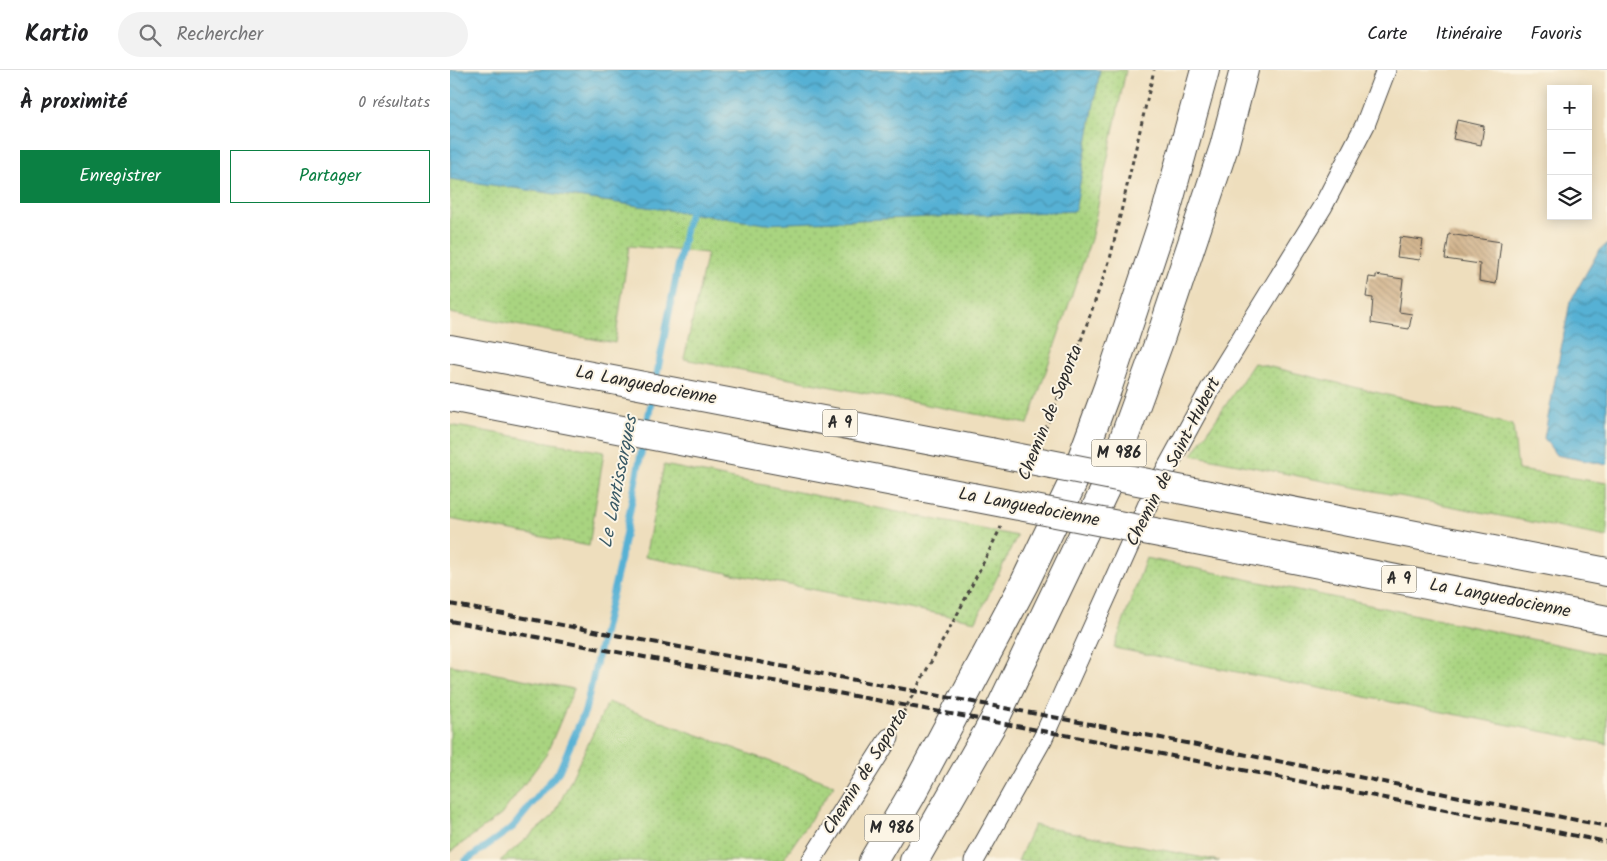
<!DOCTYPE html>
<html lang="fr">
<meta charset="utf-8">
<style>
:root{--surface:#fff;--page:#f2f2f2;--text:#202124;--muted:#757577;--line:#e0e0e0;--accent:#0b8043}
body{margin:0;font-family:Kalam,sans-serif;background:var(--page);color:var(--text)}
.controls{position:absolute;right:15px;top:15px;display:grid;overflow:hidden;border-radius:0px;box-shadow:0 2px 12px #0003}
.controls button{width:45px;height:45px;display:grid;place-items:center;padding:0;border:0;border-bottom:1px solid var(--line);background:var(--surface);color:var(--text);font:25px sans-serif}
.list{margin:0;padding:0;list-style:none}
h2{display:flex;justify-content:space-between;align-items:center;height:65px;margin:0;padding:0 20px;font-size:21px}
h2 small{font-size:16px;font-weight:400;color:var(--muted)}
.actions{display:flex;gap:10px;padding:15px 20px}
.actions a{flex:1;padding:11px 0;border:1px solid var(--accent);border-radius:0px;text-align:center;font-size:18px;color:var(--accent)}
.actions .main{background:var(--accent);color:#fff}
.icon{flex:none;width:28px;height:28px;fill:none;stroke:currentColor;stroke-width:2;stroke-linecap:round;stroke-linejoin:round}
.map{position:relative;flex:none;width:1157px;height:791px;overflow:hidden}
header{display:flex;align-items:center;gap:30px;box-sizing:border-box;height:70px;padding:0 25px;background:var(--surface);border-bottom:1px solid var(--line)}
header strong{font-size:24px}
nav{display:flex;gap:28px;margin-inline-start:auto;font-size:18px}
.search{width:350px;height:45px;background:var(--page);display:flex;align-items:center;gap:12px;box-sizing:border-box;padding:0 18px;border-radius:28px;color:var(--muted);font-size:19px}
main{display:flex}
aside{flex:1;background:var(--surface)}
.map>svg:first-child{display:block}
.green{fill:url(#green-dots);stroke:#6a8056}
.water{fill:url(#water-waves);stroke:#406e80}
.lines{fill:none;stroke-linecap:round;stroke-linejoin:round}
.stream{stroke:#56b1d4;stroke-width:7}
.building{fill:url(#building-back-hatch)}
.street-casing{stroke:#484641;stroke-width:21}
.primary-casing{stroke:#484641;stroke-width:30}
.highway-casing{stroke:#484641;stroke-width:30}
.path{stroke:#484641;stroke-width:3;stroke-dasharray:4 4;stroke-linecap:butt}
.street{stroke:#fff;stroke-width:19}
.primary{stroke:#fff;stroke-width:28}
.highway{stroke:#fff;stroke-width:28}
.rail{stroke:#2b2b2b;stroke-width:4;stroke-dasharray:8 4;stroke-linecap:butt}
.highway-bridge-casing{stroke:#484641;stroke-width:30;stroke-linecap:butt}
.highway-bridge{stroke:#fff;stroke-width:28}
.labels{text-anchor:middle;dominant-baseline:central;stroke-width:4;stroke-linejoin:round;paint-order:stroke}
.shield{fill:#fcf5e5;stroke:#6a6863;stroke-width:1}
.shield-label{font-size:16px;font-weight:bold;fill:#2b2b2b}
.street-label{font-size:18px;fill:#2b2b2b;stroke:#fcf5e5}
.water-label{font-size:19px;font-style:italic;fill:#3a5a66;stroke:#fcf5e5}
</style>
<header>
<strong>Kartio</strong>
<div class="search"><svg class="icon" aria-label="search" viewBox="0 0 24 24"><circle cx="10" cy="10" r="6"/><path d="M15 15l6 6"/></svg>Rechercher</div>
<nav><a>Carte</a><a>Itinéraire</a><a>Favoris</a></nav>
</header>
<main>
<aside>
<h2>À proximité<small>0 résultats</small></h2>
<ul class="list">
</ul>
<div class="actions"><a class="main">Enregistrer</a><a>Partager</a></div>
</aside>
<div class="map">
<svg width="1157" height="791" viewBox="0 0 1157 791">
<defs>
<pattern id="green-dots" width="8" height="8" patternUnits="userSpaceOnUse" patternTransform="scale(1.25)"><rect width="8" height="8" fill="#a9d480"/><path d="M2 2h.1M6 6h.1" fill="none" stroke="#92b66f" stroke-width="1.8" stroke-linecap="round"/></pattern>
<pattern id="water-waves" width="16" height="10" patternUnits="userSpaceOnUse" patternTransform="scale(1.25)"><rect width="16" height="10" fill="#56b1d4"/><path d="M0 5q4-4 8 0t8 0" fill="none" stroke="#4790ac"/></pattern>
<pattern id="building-back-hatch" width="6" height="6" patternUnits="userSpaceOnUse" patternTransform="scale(1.25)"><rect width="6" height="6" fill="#cfaf86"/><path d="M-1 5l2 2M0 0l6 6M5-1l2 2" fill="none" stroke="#a88f6e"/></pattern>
</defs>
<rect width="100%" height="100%" fill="#fcf5e5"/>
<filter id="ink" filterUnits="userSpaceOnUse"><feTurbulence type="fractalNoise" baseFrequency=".02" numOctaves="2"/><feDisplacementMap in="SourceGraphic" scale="10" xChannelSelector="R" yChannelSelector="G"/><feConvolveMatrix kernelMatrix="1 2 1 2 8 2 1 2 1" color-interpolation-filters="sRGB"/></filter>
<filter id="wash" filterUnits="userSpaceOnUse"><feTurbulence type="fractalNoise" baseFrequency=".0096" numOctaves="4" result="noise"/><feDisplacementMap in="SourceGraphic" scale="20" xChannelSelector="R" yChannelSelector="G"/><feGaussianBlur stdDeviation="1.12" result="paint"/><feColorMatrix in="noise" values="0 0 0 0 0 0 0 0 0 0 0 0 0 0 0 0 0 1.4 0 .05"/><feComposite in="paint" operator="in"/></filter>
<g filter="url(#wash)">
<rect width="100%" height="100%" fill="#eedebd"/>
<path class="green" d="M0 0H676L641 169 578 354 234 289 257 183 179 176 165 273 0 243Z
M804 293 1063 355 1068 400 1157 413V467L742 385Z
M0 355 154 382 139 476 0 449Z
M214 395 567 466 526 551 195 487Z
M696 488 1157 585V674L664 578Z
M0 595 124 619 96 685 51 745 0 782Z
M158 632 384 715 332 791H50L104 745Z
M584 755 769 791H568Z"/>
<path class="water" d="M0 0H650L625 141 315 154 0 109Z
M1157 174V395L1106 385 1094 368 1120 232 1148 182Z"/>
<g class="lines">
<path class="stream" d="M205 314 236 157 242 136
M196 358 203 324
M15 791 63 757 109 701 135 641 170 492 194 368"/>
</g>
<g id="blocks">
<path class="building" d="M1007 50 1034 56 1031 75 1003 69Z
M999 164 1051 172 1046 214 1029 211 1030 194 995 189Z
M950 167 973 170 970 190 947 187Z
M926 205 953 209 949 242 962 244 959 259 921 253 923 228 916 227 919 207 926 208Z"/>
</g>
</g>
<g filter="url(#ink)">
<use href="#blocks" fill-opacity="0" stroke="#484641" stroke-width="1"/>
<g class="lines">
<defs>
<path id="street" d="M361 791 439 668
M524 791 593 668 702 425 760 319 873 136 915 55 936 0"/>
<path id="primary" d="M423 791 461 726 574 514 623 412 658 317 716 142 755 0
M464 791 545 649 657 415 710 269 774 77 794 0"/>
<path id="highway" d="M0 279 540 382
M0 327 522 427
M759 425 1157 502
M741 469 1157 550"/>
</defs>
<use href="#street" class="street-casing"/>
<use href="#primary" class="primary-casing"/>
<use href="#highway" class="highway-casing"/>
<path class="path" d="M592 367 628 279 660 189 704 0
M449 650 509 541 551 457"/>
<use href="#street" class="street"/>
<use href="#primary" class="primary"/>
<use href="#highway" class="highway"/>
<path class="rail" d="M0 534 640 654 1157 756
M0 551 636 669 1157 772"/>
<defs>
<path id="highway-bridge" d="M540 382 759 425
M522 427 741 469"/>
</defs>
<use href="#highway-bridge" class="highway-bridge-casing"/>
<use href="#highway-bridge" class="highway-bridge"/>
</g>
</g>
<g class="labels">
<g class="shield">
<rect x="372.5" y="339.5" width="35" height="27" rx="4"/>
<rect x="641.5" y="369.5" width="55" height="27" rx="4"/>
<rect x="931.5" y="495.5" width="35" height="27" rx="4"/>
<rect x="414.5" y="744.5" width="55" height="27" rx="4"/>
</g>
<g class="shield-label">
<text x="390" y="353">A 9</text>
<text x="669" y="383">M 986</text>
<text x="949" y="509">A 9</text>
<text x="442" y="758">M 986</text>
</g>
<g class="street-label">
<text transform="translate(196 316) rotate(11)">La Languedocienne</text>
<text transform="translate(601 343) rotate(-68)">Chemin de Saporta</text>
<text transform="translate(724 392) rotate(-63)">Chemin de Saint-Hubert</text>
<text transform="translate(579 438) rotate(11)">La Languedocienne</text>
<text transform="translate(1050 529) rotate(11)">La Languedocienne</text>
<text transform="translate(416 702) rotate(-58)">Chemin de Saporta</text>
</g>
<g class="water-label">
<text transform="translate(169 412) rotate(-79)">Le Lantissargues</text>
</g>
</g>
</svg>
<div class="controls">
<button>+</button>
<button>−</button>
<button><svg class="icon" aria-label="layers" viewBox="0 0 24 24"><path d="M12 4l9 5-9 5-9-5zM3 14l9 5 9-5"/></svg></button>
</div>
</div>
</main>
